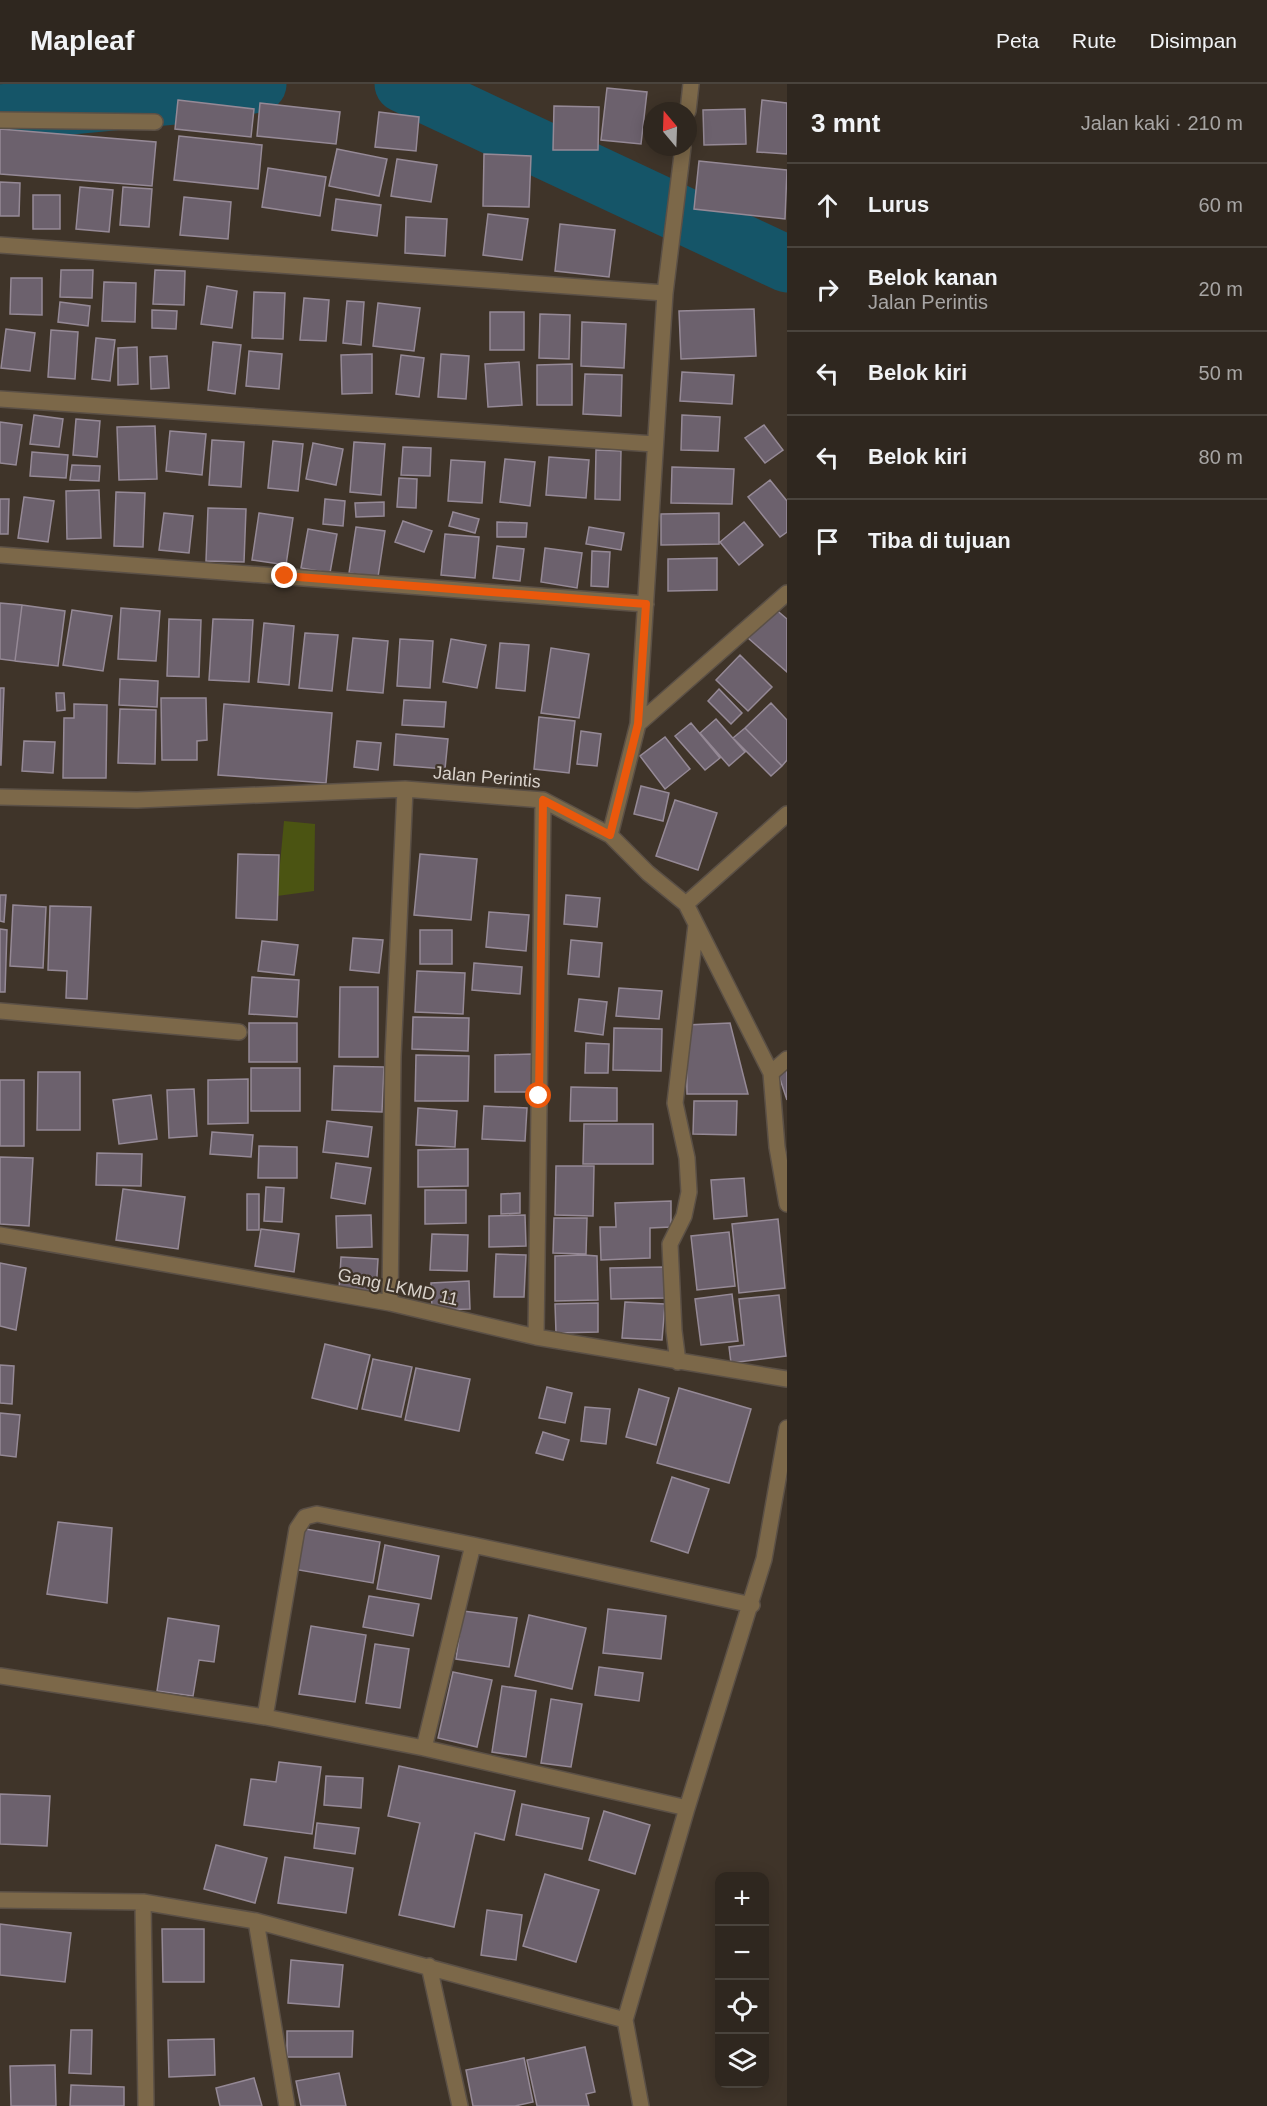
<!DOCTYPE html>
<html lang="id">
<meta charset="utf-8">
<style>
:root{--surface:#2f271f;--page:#3b332c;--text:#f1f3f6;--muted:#a7a5a4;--line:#4a443d}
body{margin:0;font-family:Arial,sans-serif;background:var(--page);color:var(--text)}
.controls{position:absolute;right:18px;bottom:18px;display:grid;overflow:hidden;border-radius:12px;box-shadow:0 3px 15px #0003}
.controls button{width:54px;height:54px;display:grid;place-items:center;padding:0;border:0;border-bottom:2px solid var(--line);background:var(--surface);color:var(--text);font:30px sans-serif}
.compass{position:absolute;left:643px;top:18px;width:54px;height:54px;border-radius:50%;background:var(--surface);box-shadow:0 3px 15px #0003;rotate:341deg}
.stop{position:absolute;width:18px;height:18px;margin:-14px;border:4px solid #ea580c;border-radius:50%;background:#fff}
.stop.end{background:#ea580c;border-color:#fff;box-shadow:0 2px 6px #0008}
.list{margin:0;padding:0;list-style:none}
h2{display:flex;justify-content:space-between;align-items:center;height:78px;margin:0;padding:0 24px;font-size:26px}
h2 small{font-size:20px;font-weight:400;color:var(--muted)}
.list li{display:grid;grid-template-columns:39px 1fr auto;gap:18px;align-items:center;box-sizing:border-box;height:84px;padding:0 24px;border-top:2px solid var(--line)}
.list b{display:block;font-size:22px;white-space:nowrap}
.list p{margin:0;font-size:20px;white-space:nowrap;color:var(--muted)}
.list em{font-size:20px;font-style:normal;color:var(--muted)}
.icon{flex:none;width:33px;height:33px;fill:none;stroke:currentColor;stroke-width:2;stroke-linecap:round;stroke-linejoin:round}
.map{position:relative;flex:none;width:787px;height:2022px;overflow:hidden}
header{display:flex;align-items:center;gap:36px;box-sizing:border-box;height:84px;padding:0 30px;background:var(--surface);border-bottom:2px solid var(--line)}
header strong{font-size:28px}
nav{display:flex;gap:33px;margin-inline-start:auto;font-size:21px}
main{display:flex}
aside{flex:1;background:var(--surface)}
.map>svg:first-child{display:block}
.green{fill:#4b5412}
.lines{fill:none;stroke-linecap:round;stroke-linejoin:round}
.river{stroke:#155568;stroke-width:57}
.building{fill:#6c616d;stroke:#958996;stroke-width:1.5}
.minor-casing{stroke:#5b5046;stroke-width:18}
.minor{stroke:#7c6849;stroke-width:15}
.route{stroke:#ea580c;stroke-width:8}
.labels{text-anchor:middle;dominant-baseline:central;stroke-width:4.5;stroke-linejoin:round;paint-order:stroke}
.street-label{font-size:18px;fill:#d9d2cb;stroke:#3f3429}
</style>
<header>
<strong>Mapleaf</strong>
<nav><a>Peta</a><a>Rute</a><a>Disimpan</a></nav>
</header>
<main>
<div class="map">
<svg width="787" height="2022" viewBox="0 0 787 2022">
<rect width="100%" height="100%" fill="#3f3429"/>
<path class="green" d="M284 737 315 740 314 807 277 812Z"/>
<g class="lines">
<path class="river" d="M403 0 787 180
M0 29 207 9 258 0"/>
</g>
<path class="building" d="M607 4 647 8 641 60 601 56Z
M178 16 254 25 251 53 175 45Z
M762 16 787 19V70L757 68Z
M260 19 340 28 336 60 257 52Z
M554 22 599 23 598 66H553Z
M745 25 746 60 704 61 703 26Z
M379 28 419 33 416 67 375 63Z
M0 45 156 58 152 102 0 90Z
M179 52 262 61 258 105 174 96Z
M337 65 387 75 379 112 329 102Z
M484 70 531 72 529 123 483 122Z
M397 75 437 81 431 118 391 112Z
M699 77 787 86 785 135 694 125Z
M268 84 326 93 320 132 262 123Z
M0 98 20 99 19 132H0Z
M80 103 113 106 109 148 76 145Z
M123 103 152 105 149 143 120 141Z
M33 111H60V145H33Z
M184 113 231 118 228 155 180 151Z
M336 115 381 121 377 152 332 146Z
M488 130 528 135 522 176 483 171Z
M406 133 447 135 445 172 405 169Z
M560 140 615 146 609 193 555 187Z
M61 186H93L92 214 60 213Z
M155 186 185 187 184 221 153 220Z
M11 194H42V231L10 230Z
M104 198 136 199 135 238 102 237Z
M207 202 237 207 232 244 201 240Z
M254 208 285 209 283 255 252 254Z
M304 214 329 216 326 257 300 256Z
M347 217 364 218 361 261 343 259Z
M60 218 90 222 88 242 58 238Z
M378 219 420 224 414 267 373 262Z
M754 225 756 272 681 275 679 227Z
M152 226 177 227 176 245 152 244Z
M490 228H524V266H490Z
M540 230 570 231 569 275 539 274Z
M582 238 626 240 624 284 581 282Z
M6 245 35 249 30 287 1 284Z
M51 246 78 248 75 295 48 293Z
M96 254 115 256 110 297 92 295Z
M213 258 241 261 235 310 208 306Z
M137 263 138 300 118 301V264Z
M249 267 282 270 279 305 246 302Z
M372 270V309L342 310 341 271Z
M441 270 469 272 466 315 438 313Z
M401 271 424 274 419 313 396 310Z
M167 272 169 304 151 305 150 273Z
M519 278 522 321 488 323 485 280Z
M572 280V321H537V281Z
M682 288 734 291 732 320 680 317Z
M585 290 622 291 621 332 583 330Z
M34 331 63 335 59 363 30 360Z
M682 331 720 333 718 367 681 366Z
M76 335 100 337 97 373 73 371Z
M0 338 22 341 16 381 0 379Z
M764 341 783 366 765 379 745 354Z
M155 342 157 395 119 396 117 343Z
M170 347 206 350 202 391 166 387Z
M212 356 244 358 241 403 209 401Z
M273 357 303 360 298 407 268 404Z
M354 358 385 360 381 411 350 408Z
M313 359 343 365 336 401 306 395Z
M403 363 431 364 430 392 401 391Z
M596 366 621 367 620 416 595 415Z
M32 368 68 371 66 394 30 392Z
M549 373 589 376 586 414 546 411Z
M505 375 535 378 530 422 500 418Z
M451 376 485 378 482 419 448 417Z
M72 381 100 382 99 397 70 396Z
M672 383 734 385 732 420 671 419Z
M399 394 417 395 416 424 397 423Z
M770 396 787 417V448L780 453 748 413Z
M99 406 101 454 67 455 66 407Z
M116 408 145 409 143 463 114 462Z
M24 413 54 417 48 458 18 454Z
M0 415H9L8 450H0Z
M325 415 345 417 343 442 323 440Z
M384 418V432L356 433 355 419Z
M208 424 246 425 244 478 206 477Z
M453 428 479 435 475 449 449 442Z
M164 429 193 432 189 469 159 466Z
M259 429 293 434 286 481 252 476Z
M719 429V460L661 461V430Z
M403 437 432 447 424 468 395 458Z
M497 438 527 439 526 453H497Z
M744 438 763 461 739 481 720 458Z
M356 443 385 447 378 493 349 489Z
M589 443 624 449 621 466 586 460Z
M308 445 337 450 330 489 301 484Z
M445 450 479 453 475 494 441 491Z
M497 462 524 465 520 497 493 494Z
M545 464 582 469 577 504 541 498Z
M592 467 610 468 608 503 591 502Z
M717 474V506L668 507V475Z
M0 519 22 521 15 577 0 575Z
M22 521 65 527 58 582 15 577Z
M121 524 160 527 156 577 118 575Z
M774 524 787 535V588L748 554Z
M72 526 112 532 103 587 63 581Z
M169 535 201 536 199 593 167 592Z
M213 535 253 536 249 598 209 596Z
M264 539 294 542 289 601 258 598Z
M305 549 338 551 332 607 299 604Z
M353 554 388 557 383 609 347 606Z
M400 555 433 557 430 604 397 602Z
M451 555 486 561 477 604 443 598Z
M500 559 529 561 525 607 496 604Z
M551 564 589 570 579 634 541 629Z
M740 571 772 603 748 627 716 596Z
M120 595 158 597 157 623 119 621Z
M0 604H4L1 681H0Z
M719 605 742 629 731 640 708 617Z
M56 609H64L65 626 57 627Z
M161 614H206L207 656 197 657V676H162Z
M404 616 446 618 444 643 402 641Z
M771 619 787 636V676L782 682 745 644Z
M74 620 107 621 106 694H63L64 634H74Z
M224 620 332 629 326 699 218 691Z
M120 625 156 626 155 680 118 679Z
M539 633 575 637 569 689 534 685Z
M716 635 745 668 729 682 700 649Z
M691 639 720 674 705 686 675 652Z
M745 644 782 682 771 692 733 654Z
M581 647 601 650 597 682 577 680Z
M396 650 448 655 445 685 394 681Z
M665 653 690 685 665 705 640 672Z
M24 657 55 658 53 689 22 687Z
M357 657 381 659 378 686 354 683Z
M641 702 669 709 663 737 634 730Z
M675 716 717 729 698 786 656 772Z
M238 770 279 771 277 836 236 834Z
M420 770 477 775 471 836 414 831Z
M0 811H6L4 838 0 837Z
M566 811 600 814 597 843 564 840Z
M13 821 46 823 43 884 10 882Z
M50 822 91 823 87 915 66 914 67 887 48 886Z
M489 828 529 831 526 867 486 863Z
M0 845 7 846 5 908H0Z
M420 846H452V880H420Z
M353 854 383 856 379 889 350 886Z
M571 856 602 859 599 893 568 890Z
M262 857 298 861 294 891 258 887Z
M474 879 522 883 520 910 472 906Z
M417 887 465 889 463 930 415 928Z
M252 893 299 896 297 933 249 930Z
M340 903H378V973H339Z
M619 904 662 907 659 935 616 932Z
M579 915 607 918 603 951 575 947Z
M413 933 469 934 468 967 412 965Z
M249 939H297V978H249Z
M730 939 748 1010H687L686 941Z
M614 944 662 945 661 987 613 986Z
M586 959 609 960 608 989H585Z
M532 970 533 1008H495V971Z
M416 971 469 972 468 1017H415Z
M334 982 384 983 382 1028 332 1026Z
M251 984H300V1027H251Z
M787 985V1016L779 992Z
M38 988H80V1046H37Z
M248 995V1039L208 1040V996Z
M0 996H24V1062H0Z
M571 1003 617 1004V1037H570Z
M194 1005 197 1052 169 1054 167 1006Z
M151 1011 157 1055 119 1060 113 1016Z
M694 1017H737L736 1051 693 1050Z
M484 1022 527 1024 525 1057 482 1055Z
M418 1024 457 1027 455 1063 416 1061Z
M327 1037 372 1043 368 1073 323 1068Z
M584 1040H653V1080H583Z
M212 1048 253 1051 251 1073 210 1070Z
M259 1062 297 1063V1094H258Z
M468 1065V1102L418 1103V1066Z
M97 1069 142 1070 141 1102 96 1101Z
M0 1073 33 1074 29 1142 0 1140Z
M336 1079 371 1084 365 1120 331 1114Z
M556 1082H594L593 1132 555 1131Z
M744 1094 747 1132 714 1135 711 1096Z
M266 1103 284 1104 282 1138 264 1137Z
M123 1105 185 1113 178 1165 116 1156Z
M425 1106H466V1139L425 1140Z
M520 1109V1129L501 1130V1110Z
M247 1110H259V1146H247Z
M671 1117V1143L650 1144V1174L601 1176 600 1143H616L615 1119Z
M371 1131 372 1163 337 1164 336 1132Z
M525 1131 526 1162 489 1163V1132Z
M554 1134H587L586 1170 553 1169Z
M778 1135 785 1204 739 1209 732 1140Z
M261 1145 299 1150 294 1188 255 1182Z
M729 1148 735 1202 697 1206 691 1152Z
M432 1150 468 1151 467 1187 430 1186Z
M496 1170 526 1171 524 1213H494Z
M584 1171 597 1172 598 1216 555 1217V1172Z
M341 1173 378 1175 376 1208 339 1206Z
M0 1179 26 1184 16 1246 0 1242Z
M665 1183V1214L611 1215 610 1184Z
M469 1197 470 1225 432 1226 431 1199Z
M732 1210 738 1257 701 1261 695 1215Z
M779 1211 786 1272 731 1279 729 1263 744 1261 739 1215Z
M625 1218 665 1220 662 1256 622 1254Z
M598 1219V1248L556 1249 555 1220Z
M325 1260 370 1271 357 1325 312 1314Z
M373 1275 412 1283 401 1333 362 1325Z
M0 1281 14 1282 12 1320 0 1319Z
M416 1284 470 1295 459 1347 405 1336Z
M547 1303 572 1309 565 1339 539 1334Z
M679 1304 751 1325 729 1399 657 1379Z
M639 1305 669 1314 656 1361 626 1353Z
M585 1323 610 1325 606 1360 581 1357Z
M0 1329 20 1331 16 1373 0 1371Z
M543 1348 569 1356 563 1376 536 1369Z
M672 1393 709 1405 688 1469 651 1457Z
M58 1438 112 1444 107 1519 47 1510Z
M300 1444 380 1458 373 1499 293 1485Z
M385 1461 439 1472 431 1515 377 1505Z
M369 1512 419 1520 413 1552 363 1543Z
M608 1525 666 1532 661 1575 603 1569Z
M463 1527 517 1534 509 1583 456 1575Z
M529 1531 586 1544 572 1605 515 1592Z
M168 1534 219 1542 214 1578 199 1576 193 1612 157 1607Z
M311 1542 366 1551 355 1618 299 1610Z
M375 1560 409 1565 400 1624 366 1619Z
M599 1583 643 1589 639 1617 595 1611Z
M453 1588 492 1596 477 1663 438 1654Z
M502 1602 536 1607 526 1673 492 1668Z
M551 1615 582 1620 571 1683 541 1679Z
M279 1678 321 1683 312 1750 244 1741 251 1695 276 1698Z
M399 1682 515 1707 504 1756 475 1749 454 1843 399 1831 420 1739 388 1732Z
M326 1692 363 1694 361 1724 324 1721Z
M0 1710 50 1712 47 1762 0 1760Z
M522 1720 589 1734 582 1765 516 1751Z
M604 1727 650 1741 635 1790 589 1776Z
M317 1739 359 1744 355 1770 314 1764Z
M216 1761 267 1774 255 1819 204 1805Z
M285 1773 353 1784 346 1829 278 1819Z
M545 1790 599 1806 576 1878 523 1862Z
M487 1826 522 1831 516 1876 481 1871Z
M0 1840 71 1849 65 1898 0 1891Z
M162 1845H204V1898H163Z
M291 1876 343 1881 339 1923 288 1919Z
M71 1946H92L91 1990 69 1989Z
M287 1947H353L352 1973H287Z
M214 1955 215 1991 169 1993 168 1956Z
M585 1963 595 2008 586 2010 589 2022H537L527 1976Z
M524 1974 533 2018 515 2022H473L466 1986Z
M55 1981 56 2022H11L10 1982Z
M339 1989 346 2022H301L296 1997Z
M254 1994 262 2022H220L216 2004Z
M71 2001 124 2003V2022H70Z"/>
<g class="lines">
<defs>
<path id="minor" d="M688 27 691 0
M0 36 155 38
M0 161 665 209
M0 315 654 360
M0 471 646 520
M638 640 787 509
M0 713 137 716 405 705 543 716 610 751 648 789 686 820 771 989 777 1063 787 1120
M610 751 638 640 665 209 683 63
M686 820 787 730
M0 927 239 948
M771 989 787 975
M0 1151 390 1219 536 1253 787 1295
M390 1219 393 973 405 705
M536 1253 543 716
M678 1278 674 1247 670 1160 684 1132 689 1108 687 1074 675 1019 696 841
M0 1592 265 1633 424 1664 687 1724 764 1475 787 1344
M265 1633 297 1445 305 1433 317 1430 473 1461 752 1521
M424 1664 473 1461
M0 1816 143 1818 256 1837 625 1936
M143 1818 146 2022
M256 1837 287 2022
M429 1882 460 2022
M641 2022 625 1936 687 1724"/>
</defs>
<use href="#minor" class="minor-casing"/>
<use href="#minor" class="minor"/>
</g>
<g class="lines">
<path class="route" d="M285 492 646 520 638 640 610 751 543 716 539 1012"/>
</g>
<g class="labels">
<g class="street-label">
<text transform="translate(487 693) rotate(5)">Jalan Perintis</text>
<text transform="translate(398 1203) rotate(12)">Gang LKMD 11</text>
</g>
</g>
</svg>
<div class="controls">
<button>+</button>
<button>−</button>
<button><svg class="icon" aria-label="locate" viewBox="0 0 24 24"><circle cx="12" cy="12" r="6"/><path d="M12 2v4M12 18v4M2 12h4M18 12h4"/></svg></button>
<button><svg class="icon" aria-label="layers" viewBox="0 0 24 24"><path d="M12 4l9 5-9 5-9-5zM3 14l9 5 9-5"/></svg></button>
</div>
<svg class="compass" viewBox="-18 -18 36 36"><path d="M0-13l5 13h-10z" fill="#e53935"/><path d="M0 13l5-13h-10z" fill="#a7a5a4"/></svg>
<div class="stop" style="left:539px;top:1012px"></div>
<div class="stop end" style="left:285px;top:492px"></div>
</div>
<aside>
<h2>3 mnt<small>Jalan kaki · 210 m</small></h2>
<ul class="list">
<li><svg class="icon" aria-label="ahead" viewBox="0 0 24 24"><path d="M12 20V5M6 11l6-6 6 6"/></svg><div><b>Lurus</b></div><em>60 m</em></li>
<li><svg class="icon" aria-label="right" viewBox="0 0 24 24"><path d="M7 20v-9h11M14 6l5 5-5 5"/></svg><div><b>Belok kanan</b><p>Jalan Perintis</p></div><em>20 m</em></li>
<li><svg class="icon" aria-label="left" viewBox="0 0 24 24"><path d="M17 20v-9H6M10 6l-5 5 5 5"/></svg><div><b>Belok kiri</b></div><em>50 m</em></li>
<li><svg class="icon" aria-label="left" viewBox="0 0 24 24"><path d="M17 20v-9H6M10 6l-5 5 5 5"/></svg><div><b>Belok kiri</b></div><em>80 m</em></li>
<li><svg class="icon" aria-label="arrive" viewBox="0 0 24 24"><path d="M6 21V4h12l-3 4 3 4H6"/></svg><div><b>Tiba di tujuan</b></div></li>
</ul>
</aside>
</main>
